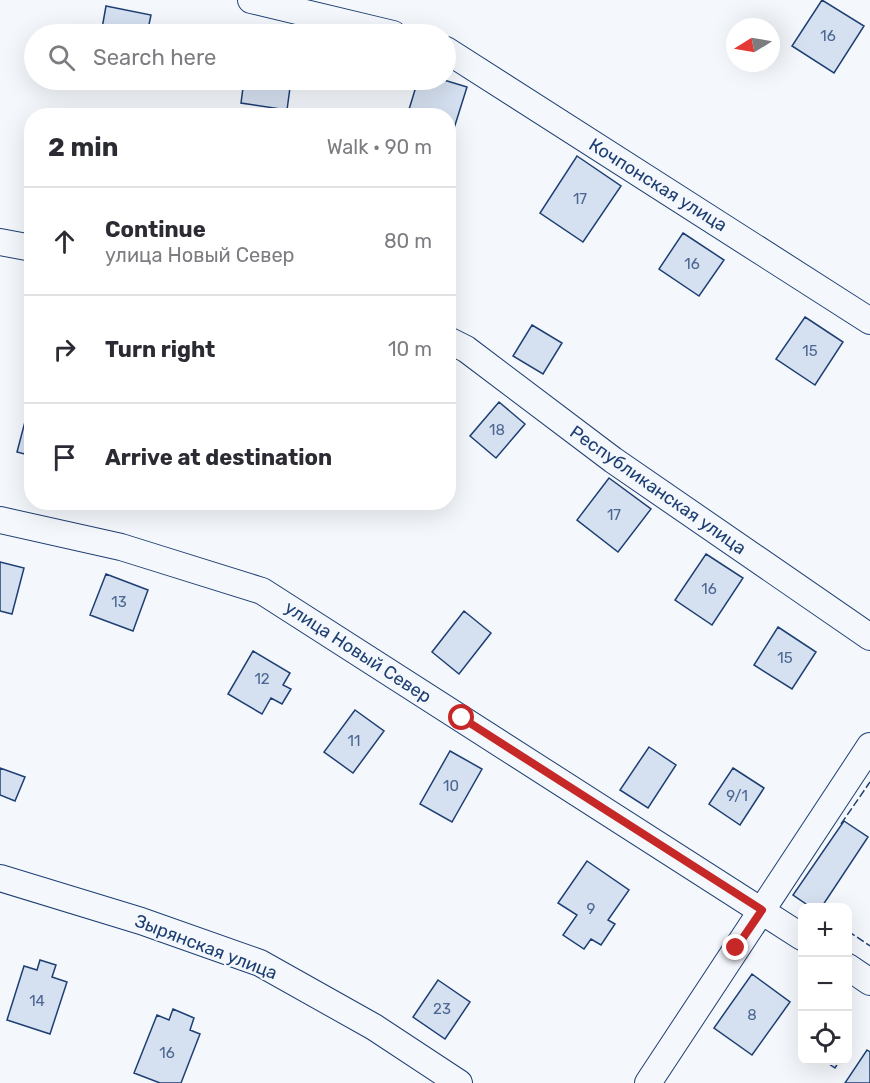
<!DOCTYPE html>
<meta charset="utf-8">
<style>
:root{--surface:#fff;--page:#f2f2f3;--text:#2b2b33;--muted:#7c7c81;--line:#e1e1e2}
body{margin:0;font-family:Rubik,sans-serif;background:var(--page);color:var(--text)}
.controls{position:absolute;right:18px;bottom:18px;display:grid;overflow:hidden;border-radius:12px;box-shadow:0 6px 24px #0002}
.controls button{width:54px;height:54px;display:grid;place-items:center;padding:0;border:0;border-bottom:2px solid var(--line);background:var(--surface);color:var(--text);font:30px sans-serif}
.compass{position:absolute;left:726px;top:18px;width:54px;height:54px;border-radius:50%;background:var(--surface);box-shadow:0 6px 24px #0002;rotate:259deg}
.stop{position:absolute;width:18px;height:18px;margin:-14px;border:4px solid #c62828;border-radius:50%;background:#fff}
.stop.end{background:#c62828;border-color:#fff;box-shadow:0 2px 6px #0008}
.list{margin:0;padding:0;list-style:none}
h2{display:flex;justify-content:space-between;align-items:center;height:78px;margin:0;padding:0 24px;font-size:26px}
h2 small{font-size:20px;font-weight:400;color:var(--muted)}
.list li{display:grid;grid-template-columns:39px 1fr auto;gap:18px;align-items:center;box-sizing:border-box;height:108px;padding:0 24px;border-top:2px solid var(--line)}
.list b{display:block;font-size:22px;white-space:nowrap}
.list p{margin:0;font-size:20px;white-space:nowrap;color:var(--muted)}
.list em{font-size:20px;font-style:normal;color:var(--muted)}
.icon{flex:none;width:33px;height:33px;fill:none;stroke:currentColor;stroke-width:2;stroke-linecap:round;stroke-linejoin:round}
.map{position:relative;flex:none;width:870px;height:1083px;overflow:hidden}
.search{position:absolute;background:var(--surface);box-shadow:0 6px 24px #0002;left:24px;top:24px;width:432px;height:66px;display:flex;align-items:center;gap:15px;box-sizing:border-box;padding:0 21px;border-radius:33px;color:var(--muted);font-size:22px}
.panel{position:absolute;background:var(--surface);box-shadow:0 6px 24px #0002;left:24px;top:108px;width:432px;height:402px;border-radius:24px}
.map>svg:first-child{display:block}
.building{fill:#d5e0f0;stroke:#1d3f73;stroke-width:1.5}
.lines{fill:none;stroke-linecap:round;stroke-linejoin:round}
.street-casing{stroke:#1d3f73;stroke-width:28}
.street{stroke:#f4f7fb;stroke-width:26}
.fence{stroke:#1d3f73;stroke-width:1.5;stroke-dasharray:8 3;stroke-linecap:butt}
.route{stroke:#c62828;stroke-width:8}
.labels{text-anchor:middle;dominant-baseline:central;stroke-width:4.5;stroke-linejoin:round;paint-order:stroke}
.number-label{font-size:15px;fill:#4b6792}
.street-label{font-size:18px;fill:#1d3f73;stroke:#f4f7fb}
</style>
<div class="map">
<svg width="870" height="1083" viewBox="0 0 870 1083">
<rect width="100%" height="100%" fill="#f4f7fb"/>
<path class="building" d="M822 0 864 26 834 73 792 46Z
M106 6 151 15 147 34H101Z
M244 80H291L287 110 241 103Z
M418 80H444L467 87 451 138 448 137V116H407Z
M577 156 621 186 583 242 540 213Z
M683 233 724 260 699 296 659 269Z
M805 317 843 342 815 385 776 359Z
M532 325 562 343 543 374 513 356Z
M499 402 525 424 496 458 470 436Z
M27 414 32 415V456L17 452Z
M609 478 651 509 618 552 577 520Z
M706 554 743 578 712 625 675 600Z
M0 562 24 568 12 614 0 611Z
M106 574 148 590 133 631 90 615Z
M464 611 491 633 459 674 432 652Z
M778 627 816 652 792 689 754 665Z
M253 651 290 673 283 685 291 689 282 704 271 698 262 714 228 694Z
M355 710 384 731 353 773 324 752Z
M649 747 676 765 648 808 620 790Z
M450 751 482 769 452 822 420 804Z
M0 768 25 777 15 801 0 795Z
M733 768 764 788 740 825 709 804Z
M844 821 868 837 821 908H812L793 895Z
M587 861 629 890 608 920 615 924 601 945 591 939 584 949 563 935 577 915 558 903Z
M40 960 56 965 52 977 67 982 50 1034 7 1020 24 966 37 970Z
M752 974 790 1002 752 1055 714 1028Z
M438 980 470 1002 445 1039 413 1017Z
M173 1009 194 1018 190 1030 200 1034 181 1083H160L134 1073 157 1015 169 1020Z
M867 1050 870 1052V1083H845Z
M823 1060H840L835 1068Z"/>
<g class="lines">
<defs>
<path id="street" d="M251 0 393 34
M446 50 870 321
M0 242 32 248
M448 340 466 349 613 460 870 637
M0 520 121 547 262 591 802 937
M0 878 141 921 260 963 374 1027 459 1083
M848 967 870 982
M648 1083 870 746"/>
</defs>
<use href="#street" class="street-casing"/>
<use href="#street" class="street"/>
<path class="fence" d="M841 824 870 782
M848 931 870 946"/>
</g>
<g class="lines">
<path class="route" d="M462 718 762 910 736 948"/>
</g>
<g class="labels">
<g class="number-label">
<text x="828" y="36">16</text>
<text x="580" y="199">17</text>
<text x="692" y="264">16</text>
<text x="810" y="351">15</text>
<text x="497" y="430">18</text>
<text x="614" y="515">17</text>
<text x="709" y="589">16</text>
<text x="119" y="602">13</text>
<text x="785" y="658">15</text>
<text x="262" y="679">12</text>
<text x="354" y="741">11</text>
<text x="451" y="786">10</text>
<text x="737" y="796">9/1</text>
<text x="591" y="909">9</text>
<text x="37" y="1001">14</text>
<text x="442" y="1009">23</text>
<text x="752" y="1015">8</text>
<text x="167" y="1053">16</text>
</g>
<g class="street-label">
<text transform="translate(658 185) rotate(32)">Кочпонская улица</text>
<text transform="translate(658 490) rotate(35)">Республиканская улица</text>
<text transform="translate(358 652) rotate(33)">улица Новый Север</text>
<text transform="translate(206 947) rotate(21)">Зырянская улица</text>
</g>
</g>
</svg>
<div class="controls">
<button>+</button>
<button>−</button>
<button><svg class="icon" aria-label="locate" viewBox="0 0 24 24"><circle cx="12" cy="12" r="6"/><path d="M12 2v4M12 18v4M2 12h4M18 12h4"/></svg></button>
</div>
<svg class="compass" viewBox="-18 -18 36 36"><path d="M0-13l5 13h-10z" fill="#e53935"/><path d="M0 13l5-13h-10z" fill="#7c7c81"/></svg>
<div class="stop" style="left:462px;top:718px"></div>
<div class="stop end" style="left:736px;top:948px"></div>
<div class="search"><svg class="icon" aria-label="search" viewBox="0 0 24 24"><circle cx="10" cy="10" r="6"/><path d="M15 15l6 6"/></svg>Search here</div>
<section class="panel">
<h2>2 min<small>Walk · 90 m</small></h2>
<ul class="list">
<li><svg class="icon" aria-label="ahead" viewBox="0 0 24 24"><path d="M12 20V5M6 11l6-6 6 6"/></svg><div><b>Continue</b><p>улица Новый Север</p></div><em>80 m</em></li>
<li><svg class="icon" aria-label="right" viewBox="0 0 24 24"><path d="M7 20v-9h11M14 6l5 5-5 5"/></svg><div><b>Turn right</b></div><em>10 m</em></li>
<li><svg class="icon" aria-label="arrive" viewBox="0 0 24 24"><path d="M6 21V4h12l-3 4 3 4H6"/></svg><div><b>Arrive at destination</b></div></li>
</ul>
</section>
</div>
